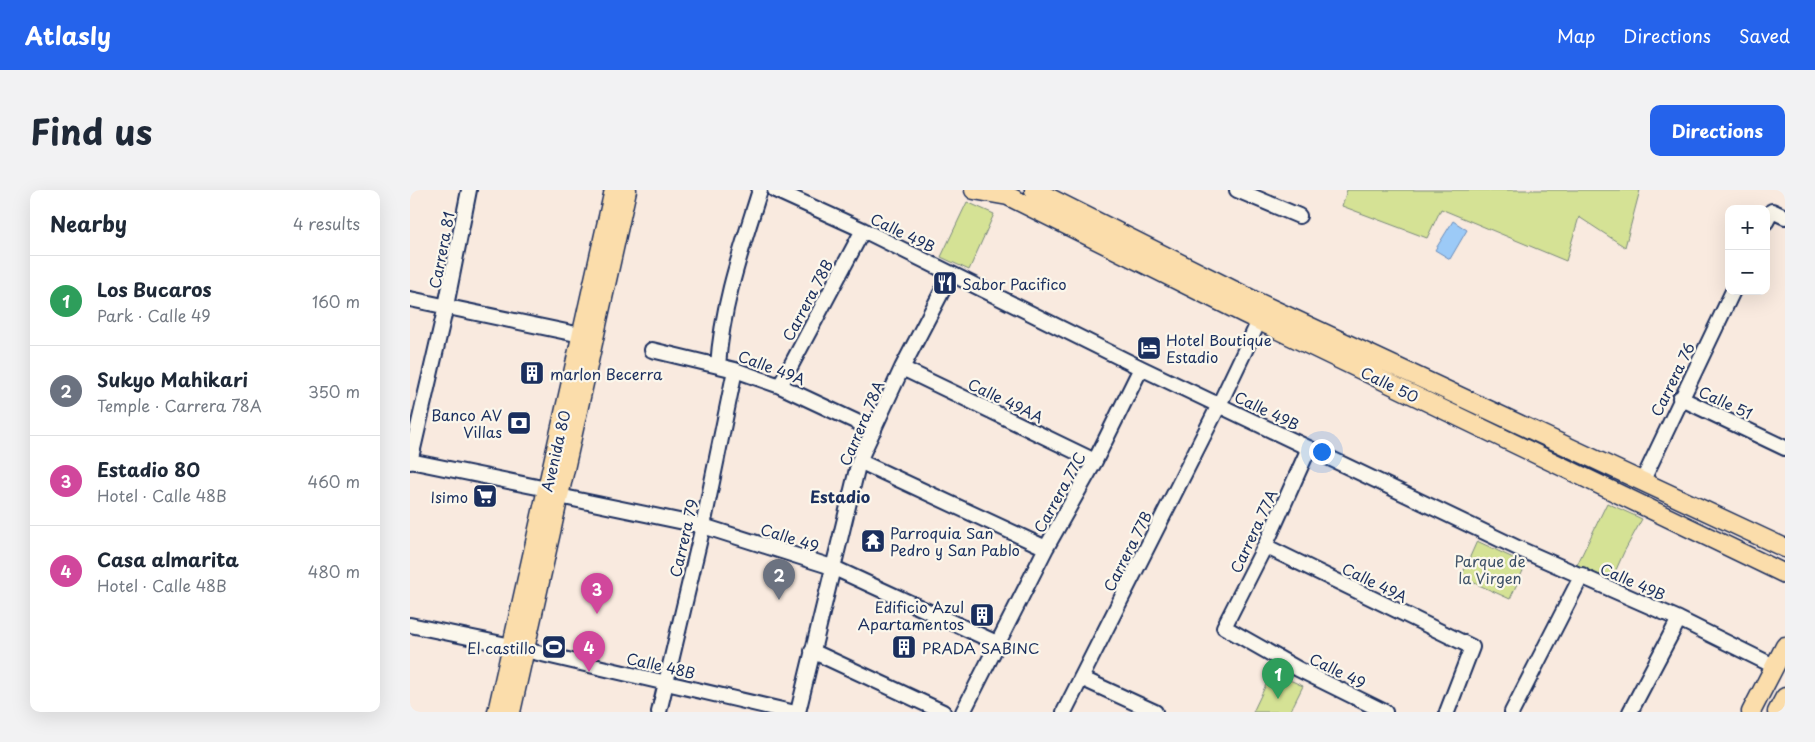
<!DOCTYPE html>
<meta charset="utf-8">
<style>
:root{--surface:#fff;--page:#f2f2f3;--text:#1f2937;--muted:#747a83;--line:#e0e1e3;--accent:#2563eb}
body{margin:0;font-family:"Playpen Sans",sans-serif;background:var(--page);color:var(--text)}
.controls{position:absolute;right:15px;top:15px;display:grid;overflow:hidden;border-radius:10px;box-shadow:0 5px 20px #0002}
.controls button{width:45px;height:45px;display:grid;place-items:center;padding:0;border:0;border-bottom:1px solid var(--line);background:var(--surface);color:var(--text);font:25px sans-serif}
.you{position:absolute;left:911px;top:261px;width:18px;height:18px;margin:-12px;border:4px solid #fff;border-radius:50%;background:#1a73e8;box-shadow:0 0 0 8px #1a73e833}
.badge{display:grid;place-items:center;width:32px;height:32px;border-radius:50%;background:var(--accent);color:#fff;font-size:16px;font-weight:700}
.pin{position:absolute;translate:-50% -41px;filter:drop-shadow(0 1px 2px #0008)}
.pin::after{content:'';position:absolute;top:26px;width:18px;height:15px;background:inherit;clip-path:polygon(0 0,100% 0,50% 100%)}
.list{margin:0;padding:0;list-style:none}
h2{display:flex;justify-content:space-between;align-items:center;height:65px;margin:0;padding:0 20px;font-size:21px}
h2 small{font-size:16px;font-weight:400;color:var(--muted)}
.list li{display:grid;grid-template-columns:32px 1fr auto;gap:15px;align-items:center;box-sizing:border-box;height:90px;padding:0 20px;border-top:1px solid var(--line)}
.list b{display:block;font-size:19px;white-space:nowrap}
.list p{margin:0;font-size:16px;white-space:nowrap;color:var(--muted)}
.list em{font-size:16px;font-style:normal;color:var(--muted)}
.map{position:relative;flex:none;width:1375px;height:522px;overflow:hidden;border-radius:10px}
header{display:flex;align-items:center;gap:30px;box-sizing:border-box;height:70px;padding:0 25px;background:var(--accent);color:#fff}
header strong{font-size:24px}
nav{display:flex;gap:28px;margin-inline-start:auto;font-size:18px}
.intro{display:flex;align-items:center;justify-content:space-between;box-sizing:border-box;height:120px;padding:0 30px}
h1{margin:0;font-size:35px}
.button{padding:12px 22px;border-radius:10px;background:var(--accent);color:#fff;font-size:18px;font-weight:700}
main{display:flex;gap:30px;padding:0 30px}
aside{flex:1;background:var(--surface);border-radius:10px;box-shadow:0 5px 20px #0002}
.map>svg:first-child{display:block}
.green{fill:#d5e295;stroke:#78887a}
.water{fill:#9ccaf7;stroke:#688cba}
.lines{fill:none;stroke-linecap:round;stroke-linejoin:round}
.minor-casing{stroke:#1b2f5e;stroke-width:18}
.major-casing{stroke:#1b2f5e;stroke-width:21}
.minor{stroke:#fbf7ec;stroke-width:14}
.major{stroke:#fbddab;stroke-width:18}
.labels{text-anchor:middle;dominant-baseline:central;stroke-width:4.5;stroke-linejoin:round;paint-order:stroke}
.street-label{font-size:15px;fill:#1b2f5e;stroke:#fbf7ec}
.poi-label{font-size:15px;fill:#1b2f5e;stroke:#fbf7ec;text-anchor:start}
.park-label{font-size:15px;fill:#405369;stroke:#fbf7ec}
.neighbourhood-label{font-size:16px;font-weight:bold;fill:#1b2f5e;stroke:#fbf7ec}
</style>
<header>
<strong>Atlasly</strong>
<nav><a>Map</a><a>Directions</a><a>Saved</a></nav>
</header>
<div class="intro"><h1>Find us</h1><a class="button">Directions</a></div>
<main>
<aside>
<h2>Nearby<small>4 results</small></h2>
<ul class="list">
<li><span class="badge" style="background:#2e9e5b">1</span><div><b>Los Bucaros</b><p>Park · Calle 49</p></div><em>160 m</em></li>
<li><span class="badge" style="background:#6b7280">2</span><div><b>Sukyo Mahikari</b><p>Temple · Carrera 78A</p></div><em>350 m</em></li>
<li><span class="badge" style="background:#d1479c">3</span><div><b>Estadio 80</b><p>Hotel · Calle 48B</p></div><em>460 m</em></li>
<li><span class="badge" style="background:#d1479c">4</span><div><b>Casa almarita</b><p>Hotel · Calle 48B</p></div><em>480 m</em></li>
</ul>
</aside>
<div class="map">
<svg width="1375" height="522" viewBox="0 0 1375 522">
<rect width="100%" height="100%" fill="#f9eadf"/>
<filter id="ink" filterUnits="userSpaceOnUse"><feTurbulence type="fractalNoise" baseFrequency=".02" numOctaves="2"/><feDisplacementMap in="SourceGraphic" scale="10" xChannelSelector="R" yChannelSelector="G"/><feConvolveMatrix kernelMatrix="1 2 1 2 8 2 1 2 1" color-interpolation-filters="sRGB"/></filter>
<g filter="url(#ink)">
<path class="green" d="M937 0H1230L1215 57 1169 27 1156 71 1031 19 1017 48 932 16Z
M557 12 584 24 559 80 531 67Z
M1197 313 1232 329 1214 362 1201 391 1167 375Z
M1067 351 1116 374 1100 409 1051 387Z
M862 482 893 496 880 522H843Z"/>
<path class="water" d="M1043 31 1057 40 1040 69 1025 60Z"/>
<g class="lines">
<defs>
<path id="minor" d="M365 0 453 40 731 178 1112 360 1269 429 1364 476
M827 0 889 26
M1356 32 1362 21 1375 27
M0 109 171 145
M242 160 325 180 370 196 464 240
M308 176C312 114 332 58 350 0
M492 178 685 271
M370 196 453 40
M1270 208 1375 258
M899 258 855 356 814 437 888 479 975 522
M0 271 137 299
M449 271 636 358
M0 272 36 116 59 0
M1233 290 1323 101
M149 306 293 336 422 377 589 454
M855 356 1062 457 1037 522
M0 435 102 456
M115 460 381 522
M402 461 533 522
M671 488 745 522
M249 522 293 336 325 180
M388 522 449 271 492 178 541 84
M553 522 636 358 685 271 731 178
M654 522 809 215 849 131
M1102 522 1172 385
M1220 522 1269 429"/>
<path id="major" d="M564 0 598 6
M586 0 835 124 1375 384
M624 0 843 110 1375 358
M87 522 204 0
M101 522 217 0
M1341 522 1375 456
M1367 522 1375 507"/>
</defs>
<use href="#minor" class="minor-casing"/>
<use href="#major" class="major-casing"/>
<use href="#minor" class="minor"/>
<use href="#major" class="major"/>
</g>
</g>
<defs>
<symbol id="restaurant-square" viewBox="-11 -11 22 22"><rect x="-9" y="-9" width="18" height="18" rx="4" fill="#1b2f5e" stroke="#fbf7ec"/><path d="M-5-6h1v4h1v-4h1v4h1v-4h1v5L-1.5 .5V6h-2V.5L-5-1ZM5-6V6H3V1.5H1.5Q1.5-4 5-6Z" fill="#fff"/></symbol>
<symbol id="hotel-square" viewBox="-11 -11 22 22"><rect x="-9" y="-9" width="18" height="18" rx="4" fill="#1b2f5e" stroke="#fbf7ec"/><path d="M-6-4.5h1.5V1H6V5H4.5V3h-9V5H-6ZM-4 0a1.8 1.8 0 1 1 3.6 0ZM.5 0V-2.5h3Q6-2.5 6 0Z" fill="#fff"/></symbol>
<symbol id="building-square" viewBox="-11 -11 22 22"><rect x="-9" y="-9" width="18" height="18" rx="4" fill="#1b2f5e" stroke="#fbf7ec"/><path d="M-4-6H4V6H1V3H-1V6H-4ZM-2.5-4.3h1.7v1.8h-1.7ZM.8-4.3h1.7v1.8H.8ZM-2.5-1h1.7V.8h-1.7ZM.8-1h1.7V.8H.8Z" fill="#fff"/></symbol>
<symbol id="bank-square" viewBox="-11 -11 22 22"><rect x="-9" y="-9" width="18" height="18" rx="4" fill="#1b2f5e" stroke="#fbf7ec"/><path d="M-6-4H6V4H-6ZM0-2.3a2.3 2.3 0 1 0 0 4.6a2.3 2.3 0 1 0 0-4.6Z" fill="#fff"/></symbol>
<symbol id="supermarket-square" viewBox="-11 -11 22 22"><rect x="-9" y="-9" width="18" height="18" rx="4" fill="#1b2f5e" stroke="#fbf7ec"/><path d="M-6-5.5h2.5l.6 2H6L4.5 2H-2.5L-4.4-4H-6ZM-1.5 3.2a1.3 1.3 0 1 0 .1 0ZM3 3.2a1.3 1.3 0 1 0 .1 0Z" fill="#fff"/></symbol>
<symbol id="temple-square" viewBox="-11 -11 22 22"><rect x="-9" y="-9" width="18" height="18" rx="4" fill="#1b2f5e" stroke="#fbf7ec"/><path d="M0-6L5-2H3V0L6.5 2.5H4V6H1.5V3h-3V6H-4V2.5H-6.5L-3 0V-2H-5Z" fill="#fff"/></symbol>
<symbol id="stadium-square" viewBox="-11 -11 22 22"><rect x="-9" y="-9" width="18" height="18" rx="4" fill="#1b2f5e" stroke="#fbf7ec"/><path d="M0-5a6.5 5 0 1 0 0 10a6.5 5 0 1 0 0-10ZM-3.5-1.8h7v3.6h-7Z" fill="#fff"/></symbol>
</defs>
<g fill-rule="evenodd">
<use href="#restaurant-square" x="521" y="79" width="28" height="28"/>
<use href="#hotel-square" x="725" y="144" width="28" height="28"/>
<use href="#building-square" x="108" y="169" width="28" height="28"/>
<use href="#bank-square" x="95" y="219" width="28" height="28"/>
<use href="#supermarket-square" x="61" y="292" width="28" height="28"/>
<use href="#temple-square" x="449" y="337" width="28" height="28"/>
<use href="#building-square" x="558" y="411" width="28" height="28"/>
<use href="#stadium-square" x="130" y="443" width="28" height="28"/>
<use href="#building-square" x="480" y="443" width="28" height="28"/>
</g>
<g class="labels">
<g class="street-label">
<text transform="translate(493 42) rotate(26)">Calle 49B</text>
<text transform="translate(31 60) rotate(-79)">Carrera 81</text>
<text transform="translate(397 110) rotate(-62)">Carrera 78B</text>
<text transform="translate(362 177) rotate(21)">Calle 49A</text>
<text transform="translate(1262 189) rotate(-64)">Carrera 76</text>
<text transform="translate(980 194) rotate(26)">Calle 50</text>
<text transform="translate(596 210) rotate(26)">Calle 49AA</text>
<text transform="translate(1316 212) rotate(25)">Calle 51</text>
<text transform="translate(857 220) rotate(26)">Calle 49B</text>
<text transform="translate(451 233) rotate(-67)">Carrera 78A</text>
<text transform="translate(145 261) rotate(-77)">Avenida 80</text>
<text transform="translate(649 302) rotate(-61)">Carrera 77C</text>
<text transform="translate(843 341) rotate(-65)">Carrera 77A</text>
<text transform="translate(380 347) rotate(18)">Calle 49</text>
<text transform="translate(273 348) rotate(-77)">Carrera 79</text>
<text transform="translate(717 361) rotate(-63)">Carrera 77B</text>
<text transform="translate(1223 391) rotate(24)">Calle 49B</text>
<text transform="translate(965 392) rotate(26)">Calle 49A</text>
<text transform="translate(251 475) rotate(13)">Calle 48B</text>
<text transform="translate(928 480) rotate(26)">Calle 49</text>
</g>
<g class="poi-label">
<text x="552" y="93">Sabor Pacifico</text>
<text x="756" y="149">Hotel Boutique<tspan x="756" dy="17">Estadio</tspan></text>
<text x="140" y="183">marlon Becerra</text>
<text x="92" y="224" text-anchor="end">Banco AV<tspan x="92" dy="17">Villas</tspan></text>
<text x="58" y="306" text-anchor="end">Isimo</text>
<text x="480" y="342">Parroquia San<tspan x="480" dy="17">Pedro y San Pablo</tspan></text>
<text x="554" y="416" text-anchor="end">Edificio Azul<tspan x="554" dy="17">Apartamentos</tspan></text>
<text x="126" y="457" text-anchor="end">El castillo</text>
<text x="512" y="457">PRADA SABINC</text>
</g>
<g class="park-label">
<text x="1080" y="370">Parque de<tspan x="1080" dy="17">la Virgen</tspan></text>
</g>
<g class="neighbourhood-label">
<text x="430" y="306">Estadio</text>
</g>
</g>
</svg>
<div class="controls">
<button>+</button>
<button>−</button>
</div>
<div class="you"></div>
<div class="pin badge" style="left:868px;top:509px;background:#2e9e5b">1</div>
<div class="pin badge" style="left:369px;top:410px;background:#6b7280">2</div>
<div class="pin badge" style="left:187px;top:424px;background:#d1479c">3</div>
<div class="pin badge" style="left:179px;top:482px;background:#d1479c">4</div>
</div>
</main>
